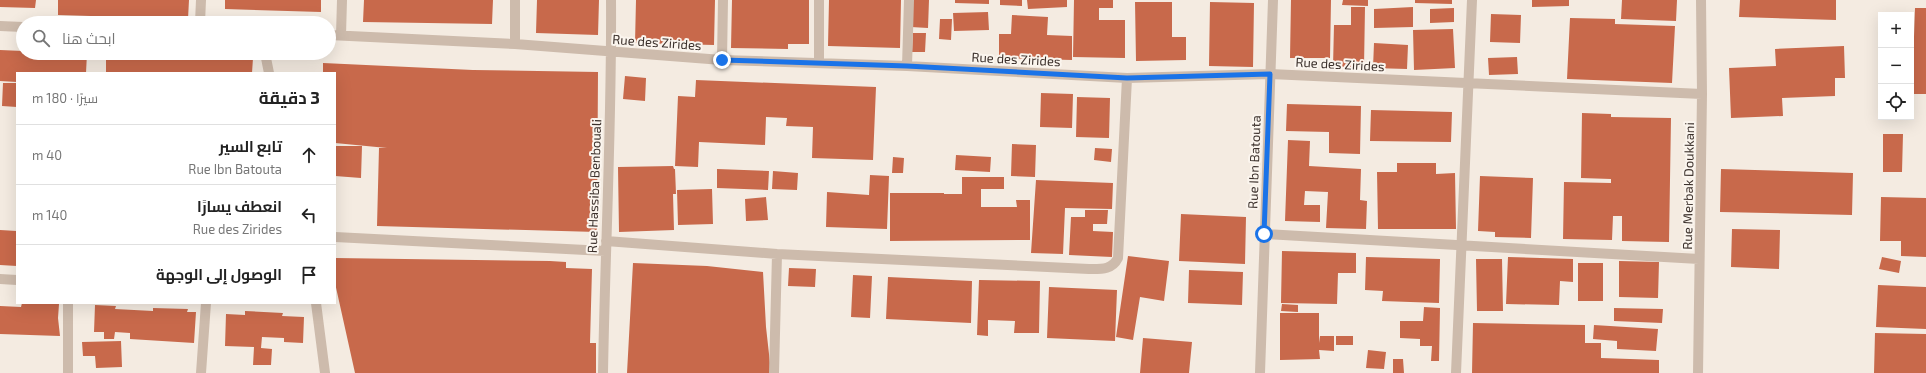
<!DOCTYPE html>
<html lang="ar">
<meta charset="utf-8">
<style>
:root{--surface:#fff;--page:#f2f2f2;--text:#222;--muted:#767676;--line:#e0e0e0}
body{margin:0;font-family:"Exo 2",Cairo,sans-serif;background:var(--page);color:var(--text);direction:rtl}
.controls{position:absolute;right:12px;top:12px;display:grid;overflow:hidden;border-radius:0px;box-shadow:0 4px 16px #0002}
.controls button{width:36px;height:36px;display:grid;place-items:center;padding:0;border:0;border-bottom:1px solid var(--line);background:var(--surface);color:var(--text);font:20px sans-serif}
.stop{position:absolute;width:12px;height:12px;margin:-9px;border:3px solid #1a73e8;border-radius:50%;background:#fff}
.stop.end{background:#1a73e8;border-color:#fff;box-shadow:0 1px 4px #0008}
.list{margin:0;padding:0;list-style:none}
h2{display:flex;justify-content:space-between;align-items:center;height:52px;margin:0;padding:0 16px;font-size:17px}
h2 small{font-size:13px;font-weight:400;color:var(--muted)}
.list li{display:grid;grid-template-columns:26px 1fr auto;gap:12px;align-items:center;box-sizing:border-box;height:60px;padding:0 16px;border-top:1px solid var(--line)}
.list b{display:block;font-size:15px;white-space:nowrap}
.list p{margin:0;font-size:13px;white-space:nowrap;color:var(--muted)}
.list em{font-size:13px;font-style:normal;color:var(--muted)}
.icon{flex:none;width:22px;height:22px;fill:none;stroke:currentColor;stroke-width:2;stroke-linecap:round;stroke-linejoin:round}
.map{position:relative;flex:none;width:1926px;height:373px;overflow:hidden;direction:ltr}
.search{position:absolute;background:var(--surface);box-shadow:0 4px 16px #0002;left:16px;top:16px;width:320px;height:44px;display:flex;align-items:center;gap:10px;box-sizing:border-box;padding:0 14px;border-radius:22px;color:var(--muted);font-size:15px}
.panel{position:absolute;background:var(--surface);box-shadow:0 4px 16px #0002;left:16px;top:72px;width:320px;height:232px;border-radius:0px;direction:rtl}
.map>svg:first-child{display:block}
.building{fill:#c8694b}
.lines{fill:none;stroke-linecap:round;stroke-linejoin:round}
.street{stroke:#cdbbac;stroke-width:10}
.route{stroke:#1a73e8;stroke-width:5}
.labels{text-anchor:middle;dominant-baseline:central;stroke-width:4;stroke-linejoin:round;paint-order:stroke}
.street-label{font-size:13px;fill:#3b302b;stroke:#fbf5ee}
</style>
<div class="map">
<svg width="1926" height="373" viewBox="0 0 1926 373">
<rect width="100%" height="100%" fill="#f4ebe1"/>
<path class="building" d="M0 0H36L35 8 0 7Z
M58 0H189L188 19 58 15Z
M225 0H321V12L225 9Z
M364 0H493L492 24 363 22Z
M537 0H599L598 35 536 33Z
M636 0H715L714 45 635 43Z
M732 0H809V44H788V49L731 48Z
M829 0H901L900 48 828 46Z
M912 0H929L928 28 911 27Z
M955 0H989V4L955 3Z
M1000 0H1022V6L1000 5Z
M1027 0H1067V7L1028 9Z
M1074 0H1113V8H1099V20H1125V58L1073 57Z
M1291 0H1331L1330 58H1290Z
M1343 0H1368V6L1342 5Z
M1415 0H1452V4L1415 3Z
M1532 0H1569V6L1532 7Z
M1622 0H1677L1676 21 1621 19Z
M1740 0H1836V20L1739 17Z
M1135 2H1172V37H1186V60L1136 61Z
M1210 2 1254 3 1253 67 1209 66Z
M1351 7H1365L1364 67H1333L1334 25H1351Z
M1413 7V27L1374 28V9Z
M1454 8V22L1430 23V9Z
M1915 8H1926V94H1912Z
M988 12 989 30 954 31 953 13Z
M1491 14 1521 15 1520 43 1490 42Z
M1012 15 1048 17 1047 35 1072 36V60L999 58V34H1011Z
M1570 18 1615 19V24L1675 26 1672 83 1567 79Z
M940 19H952L951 40 939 39Z
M1453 29 1455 68 1414 70 1413 30Z
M913 33H926L925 52H912Z
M1374 43 1408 45 1407 69 1373 68Z
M1844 46 1845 78H1835V96L1782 98 1783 116 1731 118 1729 68 1776 66 1775 49Z
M0 50 23 51V53H87L86 73H17V82L0 81Z
M106 53 253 58 252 73H106Z
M1517 57 1518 74 1489 75 1488 58Z
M323 63 473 70 598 72 597 232 377 226 379 148H387L335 143V73H323Z
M625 76 646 78 645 101 623 99Z
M696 80 876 87 873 160 812 158 813 127 786 126 787 118 766 117 765 145 699 142 698 167 675 166 678 96 695 97Z
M3 83H17V107L2 106Z
M1041 93 1073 94 1072 128 1040 127Z
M1077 97 1110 98 1109 138 1076 137Z
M1287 104 1361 106 1360 154 1329 153V132L1286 131Z
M1371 110 1452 112 1451 142 1370 141Z
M1582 113 1611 114V117L1671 118 1669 242 1622 241V216H1613L1612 240 1563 239 1564 182 1611 183V179L1581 178Z
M1883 134H1903L1902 172H1883Z
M1288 140 1310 141 1309 166 1361 169 1360 200 1367 201 1366 229 1326 228 1328 192 1305 191 1304 205H1320V222L1285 221Z
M1012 144 1036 145 1035 177 1011 176Z
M335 146H362L361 178 335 176Z
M1095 148 1112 149 1111 162 1094 160Z
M956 155 991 157 990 172 955 170Z
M893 157 904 158 903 173H892Z
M1397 163H1436V174L1455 173 1456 229H1378L1377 172H1397Z
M673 166 674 169H675L676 194H673L674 230 619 232 618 167Z
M717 169 769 171 768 190 717 188Z
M1721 169 1853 173 1852 215 1720 212Z
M773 171 798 173 797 190 772 189Z
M870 175 889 176 887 229 826 227 827 192 869 195Z
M1480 176 1533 178 1531 238 1495 237V232L1478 231Z
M962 177H1004V189H981V207H1017L1016 200H1030V240L890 241V193H944V194H962Z
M1036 180 1113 183 1112 209 1065 208 1063 254 1031 253Z
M712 189 713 224 678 225 677 190Z
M766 197 768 220 746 221 745 199Z
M1881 197 1926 198V257L1901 256V241H1880Z
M1085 210H1108L1107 224H1093V231L1113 232 1112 257 1069 255 1071 217H1085Z
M1181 214 1246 217 1245 264 1179 261Z
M1732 229 1780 230 1779 269 1731 267Z
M0 230 17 231V266L0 265Z
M1282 251 1356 253V273H1338L1337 304 1281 303Z
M1128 256 1169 261 1164 301 1140 297 1133 340 1116 337Z
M1366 257 1440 259 1439 303 1382 301 1383 291 1365 290Z
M1508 257 1573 259V282L1560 281 1559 305 1506 304Z
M1882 257 1901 261 1899 273 1879 269Z
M335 258 550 261 566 262V268L592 269 590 343H596V373H355L335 283Z
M1476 259H1502L1503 311H1477Z
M1619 261 1659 262 1658 298 1619 297Z
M633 263 707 266 763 272 766 327 770 363V373H627Z
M1578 263H1603V301H1578Z
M789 268 816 269 815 287 788 286Z
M1189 270 1243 272 1242 305 1188 303Z
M853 275 872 276 870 318 851 317Z
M888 277 972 281 971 323 886 319Z
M979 280 1040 281 1039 333H1014L1015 321 988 320V336L977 335Z
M1878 285 1926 287V329L1876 327Z
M1049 287 1117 290 1115 341 1047 338Z
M22 303 59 304 58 318 60 336 0 334V306L21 307Z
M1282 304 1298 305V312L1281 311Z
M95 305 116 306 115 309 153 311V308L188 309 187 312H196L194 343 130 339V333L115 332 114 339H104V332H94Z
M1424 307 1440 308 1439 361H1431L1432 346H1420V339L1400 338V321H1423Z
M1614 308 1663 309 1662 323 1614 321Z
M245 311 283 313 282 316 304 317 303 343 284 342V338L262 337 261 348 272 349 271 365H253L254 347 225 346 226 314 245 315Z
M1280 313H1319V343L1320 336H1334V351L1319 350 1320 359 1280 360Z
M1473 323 1585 325V343H1601V358L1659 360V373H1472Z
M1594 325 1658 329 1656 351 1617 349V341L1593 339Z
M1875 333 1926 334V373H1874Z
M1336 336H1353V345H1336Z
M1143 338 1192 342 1189 373H1140Z
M121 341 122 367 96 368 95 356H83L82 342Z
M1368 350 1386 352 1384 369 1366 368Z
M1393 359H1403L1404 373H1393Z"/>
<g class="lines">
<path class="street" d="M515 0V44
M200 23 201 0
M0 26 23 27
M329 35 515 44 722 60 907 66 1127 78 1270 74 1702 94
M341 35 342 0
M265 53 269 73
M722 60 723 0
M819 63V0
M907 66 909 0
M1264 234 1699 259
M335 237 605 251
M606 241 777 254 1089 269C1101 269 1112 270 1118 258L1127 78
M0 279 17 280
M316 303 325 373
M68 373V303
M201 373 206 303
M603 373C605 249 612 124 611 0
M774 373 777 254
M1260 373 1273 0
M1456 373 1472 0
M1698 373 1702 94 1701 0"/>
</g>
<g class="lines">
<path class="route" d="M722 60 907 66 1127 78 1270 74 1264 234"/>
</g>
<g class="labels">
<g class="street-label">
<text transform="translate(657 42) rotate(4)">Rue des Zirides</text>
<text transform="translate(1016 59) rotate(3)">Rue des Zirides</text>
<text transform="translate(1340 64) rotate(3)">Rue des Zirides</text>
<text transform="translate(1254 162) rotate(-88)">Rue Ibn Batouta</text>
<text transform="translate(594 186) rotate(-88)">Rue Hassiba Benbouali</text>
<text transform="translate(1688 186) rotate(-89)">Rue Merbak Doukkani</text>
</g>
</g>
</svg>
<div class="controls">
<button>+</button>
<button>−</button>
<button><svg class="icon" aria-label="locate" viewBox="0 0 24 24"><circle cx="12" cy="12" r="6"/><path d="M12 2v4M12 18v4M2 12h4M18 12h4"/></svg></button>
</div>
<div class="stop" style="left:1264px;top:234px"></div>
<div class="stop end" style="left:722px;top:60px"></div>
<div class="search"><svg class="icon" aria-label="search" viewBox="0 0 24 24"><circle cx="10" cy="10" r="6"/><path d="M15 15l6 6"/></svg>ابحث هنا</div>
<section class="panel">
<h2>3 دقيقة<small>سيرًا · 180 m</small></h2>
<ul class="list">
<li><svg class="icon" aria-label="ahead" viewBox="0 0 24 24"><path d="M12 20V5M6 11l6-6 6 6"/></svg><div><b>تابع السير</b><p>Rue Ibn Batouta</p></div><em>40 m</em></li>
<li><svg class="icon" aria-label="left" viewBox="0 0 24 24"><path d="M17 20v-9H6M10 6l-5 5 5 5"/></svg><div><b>انعطف يسارًا</b><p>Rue des Zirides</p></div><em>140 m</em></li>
<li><svg class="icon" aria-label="arrive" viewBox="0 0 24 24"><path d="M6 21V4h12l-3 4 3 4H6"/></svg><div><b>الوصول إلى الوجهة</b></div></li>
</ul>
</section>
</div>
